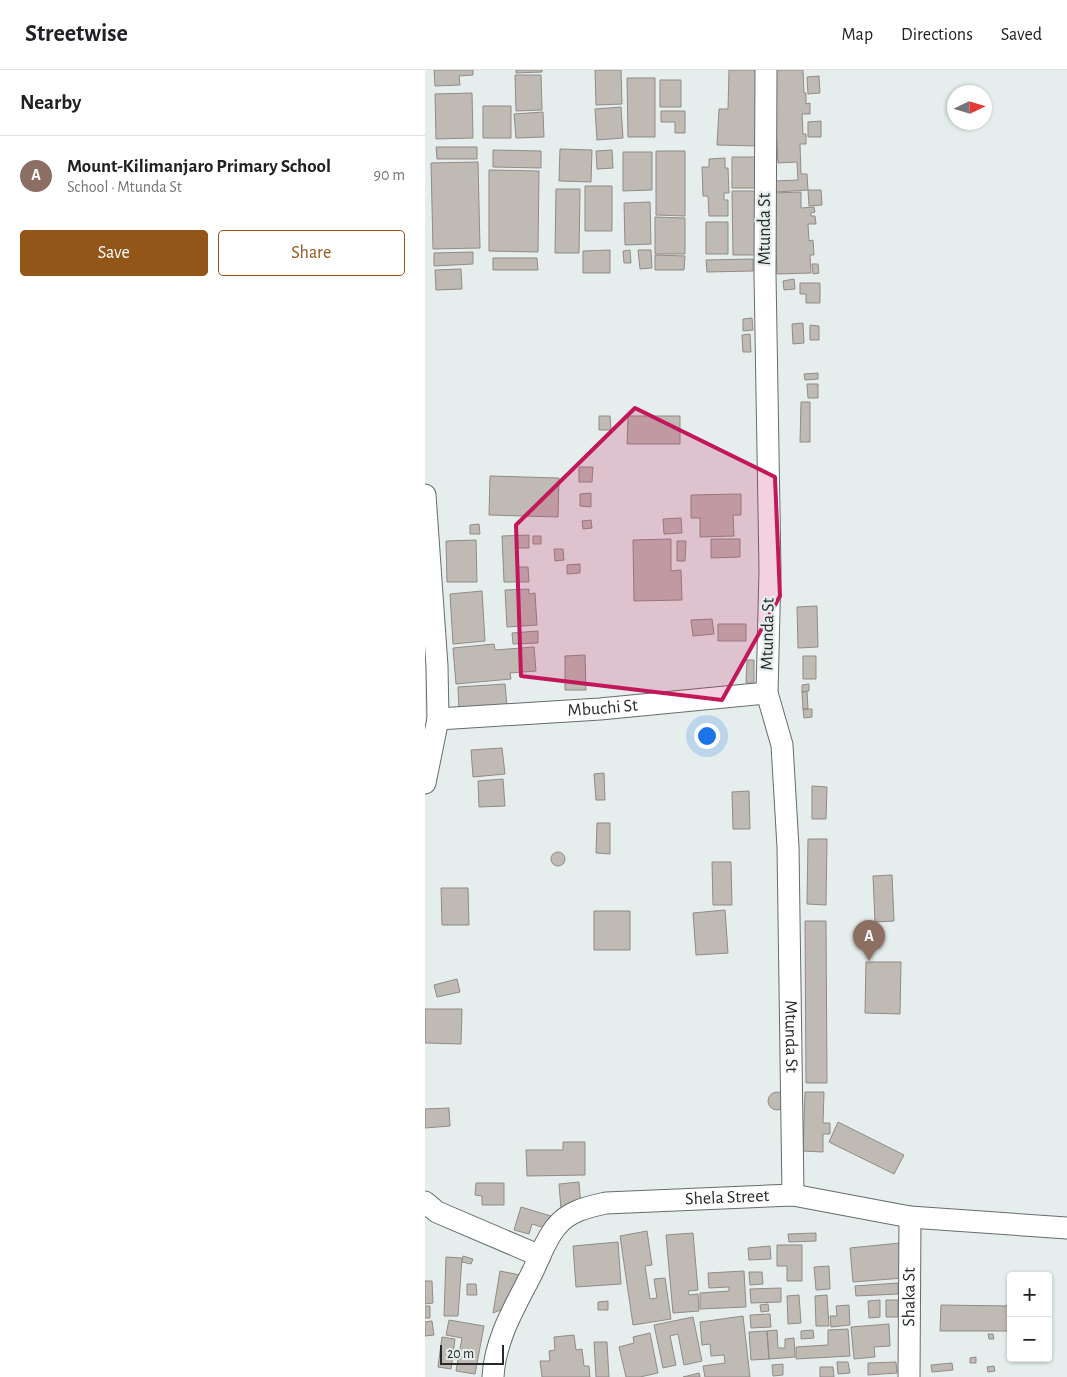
<!DOCTYPE html>
<meta charset="utf-8">
<style>
:root{--surface:#fff;--page:#f2f2f2;--text:#202124;--muted:#757577;--line:#e0e0e0;--accent:#925618}
body{margin:0;font-family:"Alegreya Sans",sans-serif;background:var(--page);color:var(--text)}
.controls{position:absolute;right:15px;bottom:15px;display:grid;overflow:hidden;border-radius:5px;box-shadow:0 1px 4px #0004}
.controls button{width:45px;height:45px;display:grid;place-items:center;padding:0;border:0;border-bottom:1px solid var(--line);background:var(--surface);color:var(--text);font:25px sans-serif}
.compass{position:absolute;left:522px;top:15px;width:45px;height:45px;border-radius:50%;background:var(--surface);box-shadow:0 1px 4px #0004;rotate:86deg}
.scale{position:absolute;left:15px;bottom:12px;width:64px;box-sizing:border-box;padding-left:5px;border:2px solid #262a2a;border-top:0;font-size:14px;line-height:18px;white-space:nowrap;color:#262a2a;-webkit-text-stroke:4px #e5eeed;paint-order:stroke}
.you{position:absolute;left:281px;top:665px;width:18px;height:18px;margin:-12px;border:4px solid #fff;border-radius:50%;background:#1a73e8;box-shadow:0 0 0 8px #1a73e833}
.badge{display:grid;place-items:center;width:32px;height:32px;border-radius:50%;background:var(--accent);color:#fff;font-size:16px;font-weight:700}
.pin{position:absolute;translate:-50% -41px;filter:drop-shadow(0 1px 2px #0008)}
.pin::after{content:'';position:absolute;top:26px;width:18px;height:15px;background:inherit;clip-path:polygon(0 0,100% 0,50% 100%)}
.list{margin:0;padding:0;list-style:none}
h2{display:flex;justify-content:space-between;align-items:center;height:65px;margin:0;padding:0 20px;font-size:21px}
h2 small{font-size:16px;font-weight:400;color:var(--muted)}
.list li{display:grid;grid-template-columns:32px 1fr auto;gap:15px;align-items:center;box-sizing:border-box;height:80px;padding:0 20px;border-top:1px solid var(--line)}
.list b{display:block;font-size:19px;white-space:nowrap}
.list p{margin:0;font-size:16px;white-space:nowrap;color:var(--muted)}
.list em{font-size:16px;font-style:normal;color:var(--muted)}
.actions{display:flex;gap:10px;padding:15px 20px}
.actions a{flex:1;padding:11px 0;border:1px solid var(--accent);border-radius:5px;text-align:center;font-size:18px;color:var(--accent)}
.actions .main{background:var(--accent);color:#fff}
.map{position:relative;flex:none;width:642px;height:1307px;overflow:hidden}
header{display:flex;align-items:center;gap:30px;box-sizing:border-box;height:70px;padding:0 25px;background:var(--surface);border-bottom:1px solid var(--line)}
header strong{font-size:24px}
nav{display:flex;gap:28px;margin-inline-start:auto;font-size:18px}
main{display:flex}
aside{flex:1;background:var(--surface)}
.map>svg:first-child{display:block}
.building{fill:#c0bab5;stroke:#918b86}
.lines{fill:none;stroke-linecap:round;stroke-linejoin:round}
.minor-casing{stroke:#656d6c;stroke-width:23}
.minor{stroke:#fff;stroke-width:21}
.marked{fill:#c2185b;fill-opacity:0.2;stroke:#c2185b;stroke-width:4;stroke-linejoin:round}
.labels{text-anchor:middle;dominant-baseline:central;stroke-width:4.5;stroke-linejoin:round;paint-order:stroke}
.street-label{font-size:18px;fill:#262a2a;stroke:#e5eeed}
</style>
<header>
<strong>Streetwise</strong>
<nav><a>Map</a><a>Directions</a><a>Saved</a></nav>
</header>
<main>
<aside>
<h2>Nearby<small></small></h2>
<ul class="list">
<li><span class="badge" style="background:#8d6e63">A</span><div><b>Mount-Kilimanjaro Primary School</b><p>School · Mtunda St</p></div><em>90 m</em></li>
</ul>
<div class="actions"><a class="main">Save</a><a>Share</a></div>
</aside>
<div class="map">
<svg width="642" height="1307" viewBox="0 0 642 1307">
<rect width="100%" height="100%" fill="#e5eeed"/>
<path class="building" d="M9 0H48V5L34 6 35 15 10 16Z
M91 0H117V2L91 3Z
M170 0H196L197 34 171 35Z
M304 0H336L333 76 292 75 294 39H303Z
M348 0H378L379 23H381V34L385 33V44H377L378 64H381V74H375L376 104H382L383 120 351 122 350 111 373 110 372 92 353 93Z
M90 5H116L117 40 91 41Z
M394 6 395 23 383 24 382 7Z
M202 8H230V67H203Z
M235 10H256V37H235Z
M47 23 48 68 11 69 10 24Z
M58 36H86V68H58Z
M196 37 198 68 172 70 170 39Z
M236 41H260V63H250V52H236Z
M118 42 119 67 91 68 89 44Z
M396 51V67H383V52Z
M11 77H52V89H12Z
M135 79 167 80 166 112 134 111Z
M68 80 116 81V98L68 97Z
M187 80 188 98 172 99 171 81Z
M231 81H260V146L231 145Z
M198 82H227V120L198 121Z
M307 87H331V118H307Z
M300 88V98H303L304 123H299V130H303V146H284L283 126H278L277 97H284V89Z
M53 92 55 178 8 179 6 93Z
M64 100 114 101 113 182 64 181Z
M160 116H187V161H160Z
M131 119H155L154 183H130Z
M383 120H396L397 135 384 136Z
M307 121H330L331 185H308Z
M376 122V138L389 137 390 142 386 143V146H390L391 154H383L384 171 388 170 389 185H385L386 203 352 204 349 123Z
M225 132 226 174 200 175 199 133Z
M230 147 260 148V184H230Z
M281 152H303V184H281Z
M185 180V203H158V181Z
M205 180 206 193H199L198 181Z
M213 180H226L227 198 215 199Z
M48 182V194L9 196V183Z
M230 185 260 186 259 200H230Z
M68 188H112L113 200H68Z
M328 189V201L282 202 281 190Z
M387 194H393L394 203 388 204Z
M36 199 37 219 11 220 10 200Z
M369 209 370 219 359 220 358 211Z
M375 213H395V233H381V224H375Z
M327 248 328 260 318 261V249Z
M378 253 379 273 368 274 367 254Z
M385 255 394 256V270H385Z
M325 264 326 282H318L317 265Z
M393 303V309L380 310 379 304Z
M382 314H393V328H383Z
M376 332H385V372H375Z
M174 346H185L186 360H174Z
M203 346H255V374H202Z
M154 397H168L167 412H154Z
M65 406 134 408 133 447 64 445Z
M166 423V437L155 436V424Z
M316 424V445H308L309 466 275 467V448H266V425Z
M256 448 257 463 239 464 238 449Z
M166 450 167 458 158 459 157 451Z
M54 454 55 464H45V455Z
M104 465V478H92V497H103L104 512H79L77 466Z
M108 466H116V474H108Z
M246 469V501L256 500 257 530 209 531 208 470Z
M286 469H315V487L286 488Z
M51 470 52 512H22L21 471Z
M252 471H261L260 491H252Z
M129 479H138L139 490 130 491Z
M155 494V503L142 504V495Z
M104 519V524L110 523 112 555 82 557 80 520Z
M57 521 60 571 28 574 25 524Z
M392 536 393 577 373 578 372 537Z
M287 549 289 564 268 566 266 550Z
M293 554H321V571H293Z
M113 561V573L88 574 87 563Z
M69 574 70 580 109 577 111 601 85 603 86 609 31 614 28 578Z
M160 585 161 620H140V586Z
M378 586H391V609H378Z
M322 590H329V613H321Z
M80 614 82 637 34 641 33 617Z
M384 614V621L377 622V615Z
M382 621 383 639H378L377 622Z
M378 639H387V647L379 648Z
M77 678 80 704 48 707 46 680Z
M179 703 180 730H171L169 704Z
M78 709 80 736 54 737 53 711Z
M387 716 402 717 401 749H387Z
M324 721 325 759H308L307 722Z
M172 753H185V784L171 783Z
M383 769H402L401 835 382 834Z
M126 789a7 7 0 1 1 14 0a7 7 0 1 1-14 0Z
M287 792H306L307 835H288Z
M467 805 469 851 450 852 448 806Z
M16 818H43L44 855H17Z
M300 840 303 883 271 885 268 843Z
M169 841H205V880H169Z
M380 851H401L402 1013H381Z
M441 892H476L475 944 440 943Z
M32 909 35 922 12 927 9 915Z
M0 939H37L36 974 0 973Z
M380 1022H399L398 1053H405V1064H398V1082L378 1081Z
M343 1031a9 9 0 1 1 18 0a9 9 0 1 1-18 0Z
M24 1038 25 1056 0 1058V1039Z
M413 1052 479 1085 469 1104 404 1072Z
M138 1072H160V1105L102 1106 101 1080H138Z
M154 1112 156 1137 136 1139 134 1114Z
M51 1113H79V1135H57V1126L50 1125Z
M96 1137 126 1146 123 1159 107 1154 104 1164 89 1160Z
M222 1161 227 1195 220 1196 225 1229 232 1228 229 1209 240 1208 246 1249 208 1255 195 1166Z
M268 1163 273 1220 263 1221 264 1225 273 1224 274 1241 248 1243 241 1165Z
M391 1163V1171L364 1172 363 1164Z
M193 1172 196 1214 151 1217 148 1176Z
M475 1173 478 1208 428 1212 425 1178Z
M352 1175H377V1211H362V1196H352Z
M345 1176 346 1189 324 1190 323 1178Z
M38 1186 48 1189 46 1194 37 1192Z
M21 1187 37 1188 33 1246H19Z
M404 1196 405 1219 391 1220 389 1197Z
M75 1201 95 1205 85 1236 68 1243Z
M319 1201 321 1237 275 1239V1223L304 1221V1217L284 1218 283 1203Z
M324 1202H337L338 1214 325 1215Z
M0 1211H7L8 1233 0 1234Z
M473 1213V1224L431 1226 430 1216Z
M42 1214H51L52 1225H42Z
M356 1218V1232L326 1233 325 1219Z
M374 1225 376 1253 363 1254 362 1226Z
M402 1225 404 1256H391L390 1226Z
M455 1230V1247L444 1248 443 1231Z
M461 1230H473V1247H461Z
M183 1231V1240H173V1232Z
M343 1234 344 1241 336 1242 335 1235Z
M424 1235 425 1255 406 1257 405 1246H412L411 1236Z
M516 1235 586 1236V1261H515Z
M0 1236H5V1248H0Z
M345 1244 346 1257 326 1258 325 1245Z
M318 1246 325 1307H280L278 1296 300 1293 299 1285 286 1286 285 1274 277 1275 275 1252Z
M268 1247 277 1291 259 1295 253 1264 245 1266 251 1295 238 1298 229 1255Z
M24 1250 59 1256 50 1304 31 1301 37 1268 21 1265Z
M7 1251 9 1265 0 1266V1252Z
M464 1254 465 1276 449 1277 450 1287 429 1289 426 1257Z
M423 1259 425 1286 371 1289V1277L403 1275V1260Z
M352 1260 353 1278H360V1269L369 1268 370 1287 344 1289 342 1261Z
M388 1260 389 1268 376 1269V1261Z
M342 1261 344 1289 326 1290 324 1262Z
M225 1263 233 1303 215 1307H201L194 1277 209 1273 208 1267Z
M563 1264H568L569 1269H564Z
M149 1265 151 1280 157 1279 159 1296H164L165 1307H117L115 1291H125L124 1281 130 1280 129 1267Z
M17 1267 30 1269 26 1299 13 1297Z
M169 1272H182L184 1307H171Z
M551 1287V1293H545V1288Z
M412 1292H423L425 1303 413 1304Z
M471 1292 472 1303 443 1305V1293Z
M527 1293 528 1300 507 1302 506 1295Z
M358 1294V1305L348 1306 347 1295Z
M569 1296 570 1301 563 1302 562 1297Z
M395 1297H408L409 1307H395Z
M274 1303 275 1307H258Z"/>
<g class="lines">
<defs>
<g id="minor">
<path id="s1" d="M341 0 340 204 345 500 342 623 357 675 363 777 368 1125"/>
<path d="M0 425 12 596 13 649 0 713"/>
<path id="s2" d="M13 649 175 639 342 623"/>
<path d="M0 1132 12 1142 115 1186"/>
<path id="s3" d="M68 1307C70 1268 91 1235 108 1201 115 1186 121 1169 131 1157 143 1141 163 1137 181 1133L368 1125 485 1147 642 1158"/>
<path id="s4" d="M484 1307 485 1147"/>
</g>
</defs>
<use href="#minor" class="minor-casing"/>
<use href="#minor" class="minor"/>
</g>
<path class="marked" d="M210 338 350 407 355 526 297 630 96 606 91 455Z"/>
<g class="labels">
<g class="street-label">
<text transform="translate(340 159) rotate(-90)">Mtunda St</text>
<text transform="translate(343 564) rotate(-89)">Mtunda St</text>
<text stroke="none"><textPath href="#s2" startOffset="165">Mbuchi St</textPath></text>
<text stroke="none"><textPath href="#s1" startOffset="969">Mtunda St</textPath></text>
<text stroke="none"><textPath href="#s3" startOffset="342">Shela Street</textPath></text>
<text stroke="none"><textPath href="#s4" startOffset="80">Shaka St</textPath></text>
</g>
</g>
</svg>
<div class="controls">
<button>+</button>
<button>−</button>
</div>
<svg class="compass" viewBox="-18 -18 36 36"><path d="M0-13l5 13h-10z" fill="#e53935"/><path d="M0 13l5-13h-10z" fill="#757577"/></svg>
<div class="scale">20 m</div>
<div class="you"></div>
<div class="pin badge" style="left:444px;top:891px;background:#8d6e63">A</div>
</div>
</main>
